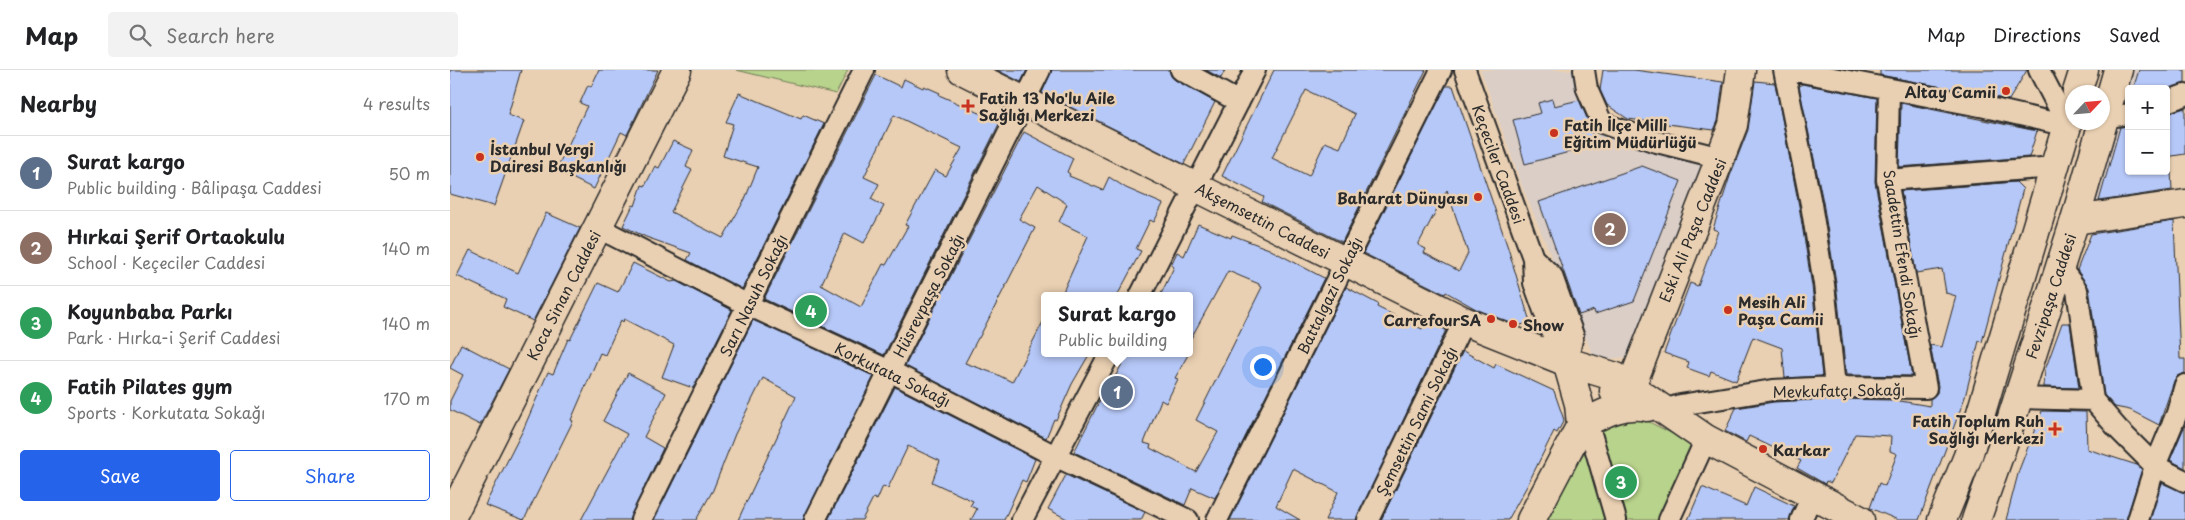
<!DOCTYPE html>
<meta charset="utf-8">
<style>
:root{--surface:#fff;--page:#f2f2f2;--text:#202124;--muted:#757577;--line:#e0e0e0;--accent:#2563eb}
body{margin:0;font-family:"Playpen Sans",sans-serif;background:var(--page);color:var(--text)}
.controls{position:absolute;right:15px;top:15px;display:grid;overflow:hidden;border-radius:5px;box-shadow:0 1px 4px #0004}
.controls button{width:45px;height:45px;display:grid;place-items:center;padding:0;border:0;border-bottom:1px solid var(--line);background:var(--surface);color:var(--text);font:25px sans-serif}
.compass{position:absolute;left:1615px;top:15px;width:45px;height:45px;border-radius:50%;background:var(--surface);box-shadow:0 1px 4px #0004;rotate:64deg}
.you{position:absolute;left:812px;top:296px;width:18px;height:18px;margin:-12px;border:4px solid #fff;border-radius:50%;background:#1a73e8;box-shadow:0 0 0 8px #1a73e833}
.badge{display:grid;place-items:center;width:32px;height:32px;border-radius:50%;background:var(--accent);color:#fff;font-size:16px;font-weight:700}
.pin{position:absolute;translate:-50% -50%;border:2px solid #fff;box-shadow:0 1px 5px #0006}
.popup{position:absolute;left:591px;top:222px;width:152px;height:65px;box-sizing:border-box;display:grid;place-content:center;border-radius:5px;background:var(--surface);filter:drop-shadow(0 1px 4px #0005);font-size:16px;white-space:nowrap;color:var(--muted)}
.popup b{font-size:19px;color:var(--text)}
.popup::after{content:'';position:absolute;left:50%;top:100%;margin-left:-10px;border:10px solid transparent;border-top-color:var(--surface)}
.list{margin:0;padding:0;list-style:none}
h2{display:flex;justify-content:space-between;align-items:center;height:65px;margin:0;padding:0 20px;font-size:21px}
h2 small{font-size:16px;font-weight:400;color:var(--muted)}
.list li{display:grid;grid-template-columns:32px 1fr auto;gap:15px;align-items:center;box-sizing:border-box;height:75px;padding:0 20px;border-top:1px solid var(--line)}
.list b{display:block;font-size:19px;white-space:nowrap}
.list p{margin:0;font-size:16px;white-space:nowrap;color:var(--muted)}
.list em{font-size:16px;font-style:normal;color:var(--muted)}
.actions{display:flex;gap:10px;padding:15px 20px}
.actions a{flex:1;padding:11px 0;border:1px solid var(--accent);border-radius:5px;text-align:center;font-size:18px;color:var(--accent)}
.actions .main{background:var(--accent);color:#fff}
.icon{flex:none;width:28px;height:28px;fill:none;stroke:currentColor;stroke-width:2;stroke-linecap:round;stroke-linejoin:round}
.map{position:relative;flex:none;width:1735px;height:450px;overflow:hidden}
header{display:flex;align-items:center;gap:30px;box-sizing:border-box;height:70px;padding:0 25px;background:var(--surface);border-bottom:1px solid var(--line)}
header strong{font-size:24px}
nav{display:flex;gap:28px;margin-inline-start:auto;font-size:18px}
.search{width:350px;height:45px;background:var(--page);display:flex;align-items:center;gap:12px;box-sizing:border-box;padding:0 18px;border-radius:5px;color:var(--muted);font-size:19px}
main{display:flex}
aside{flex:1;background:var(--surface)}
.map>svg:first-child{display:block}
.built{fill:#dacec7}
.green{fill:#b8d38b;stroke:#727f5b}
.building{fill:#b6c8f8;stroke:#2b2b2b;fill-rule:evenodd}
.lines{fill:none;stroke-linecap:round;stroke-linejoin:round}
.street-casing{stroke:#2b2b2b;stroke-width:24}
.secondary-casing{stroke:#2b2b2b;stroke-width:31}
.primary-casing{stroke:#2b2b2b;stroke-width:31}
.street{stroke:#ead0b2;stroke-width:20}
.secondary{stroke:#ead0b2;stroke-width:28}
.primary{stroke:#ead0b2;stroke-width:28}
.poi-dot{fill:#c8321e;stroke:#ead0b2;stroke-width:2}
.labels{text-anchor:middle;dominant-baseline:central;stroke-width:5;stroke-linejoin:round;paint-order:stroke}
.poi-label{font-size:15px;font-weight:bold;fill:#2b2b2b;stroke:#ead0b2;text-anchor:start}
.street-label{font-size:15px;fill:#2b2b2b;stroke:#ead0b2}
</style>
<header>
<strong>Map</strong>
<div class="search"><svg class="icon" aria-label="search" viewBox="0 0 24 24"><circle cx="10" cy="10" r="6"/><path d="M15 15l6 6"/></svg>Search here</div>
<nav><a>Map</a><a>Directions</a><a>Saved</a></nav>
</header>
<main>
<aside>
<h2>Nearby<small>4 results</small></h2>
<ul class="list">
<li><span class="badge" style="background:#5c6f8a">1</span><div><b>Surat kargo</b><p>Public building · Bâlipaşa Caddesi</p></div><em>50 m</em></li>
<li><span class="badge" style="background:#8d6e63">2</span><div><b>Hırkai Şerif Ortaokulu</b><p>School · Keçeciler Caddesi</p></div><em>140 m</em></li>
<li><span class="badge" style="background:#2e9e5b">3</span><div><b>Koyunbaba Parkı</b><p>Park · Hırka-i Şerif Caddesi</p></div><em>140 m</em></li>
<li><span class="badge" style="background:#2e9e5b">4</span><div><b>Fatih Pilates gym</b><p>Sports · Korkutata Sokağı</p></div><em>170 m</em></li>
</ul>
<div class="actions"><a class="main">Save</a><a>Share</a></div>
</aside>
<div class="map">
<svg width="1735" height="450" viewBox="0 0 1735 450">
<rect width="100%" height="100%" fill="#ead0b2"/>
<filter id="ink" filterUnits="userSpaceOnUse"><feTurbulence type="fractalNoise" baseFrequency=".02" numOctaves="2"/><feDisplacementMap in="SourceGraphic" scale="10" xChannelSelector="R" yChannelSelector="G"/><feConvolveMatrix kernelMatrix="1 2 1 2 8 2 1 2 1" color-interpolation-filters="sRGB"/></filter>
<g filter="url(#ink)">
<path class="built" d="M1031 0H1128L1146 60 1258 92 1177 287 1145 290 1074 121Z
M1683 0H1722L1716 21V19H1679V101H1694L1686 131 1643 139 1661 71Z"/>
<path class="green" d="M286 0H398L386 24Z
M1189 347 1245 375 1212 450H1089L1149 361Z"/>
<path class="building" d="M0 0H71L58 45 74 51 44 136 0 124Z
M149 0H208L177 65 171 62 144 119 106 100 137 36 130 33 138 15 141 17Z
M547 0H577L571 12Z
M602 0H719L721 6 725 10 765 32 734 94 592 23Z
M756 0H775L771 8Z
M824 0H976L892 172 812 132 814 127 772 106ZM856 20 905 44 890 78 875 72 859 106 822 88Z
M1153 0H1184L1273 12 1268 51 1264 60 1178 49 1157 35 1150 20Z
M1430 0H1577L1559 30 1430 5Z
M1689 0H1735V13L1716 19H1683Z
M426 5 451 17 454 9 473 18 474 16 490 23 489 25 550 52 434 285 314 229ZM444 45 512 78 496 106 485 100 455 155 458 156 436 195 433 194 411 237 371 215 395 163 414 173 434 136 421 129 429 114 414 107Z
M1305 11 1325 13 1349 136 1362 216 1372 306 1335 308 1332 278 1303 267 1286 311 1261 301 1259 306 1237 298 1239 292 1214 283 1240 213 1248 216 1268 161 1263 159 1280 106 1298 60Z
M1352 14 1427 28 1425 112 1462 306 1396 305 1386 212 1373 132 1349 16Z
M996 16H1003L1058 178 1080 252 1068 256 1026 239 996 222 995 224 913 183ZM997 120 1018 183 1009 201 974 183 976 179 968 175Z
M289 23 351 49 353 45 374 54 292 219 237 190 241 183 196 167 173 156 183 135 185 136 192 115 195 116 205 96 209 98 223 71 243 80 236 97 242 100 221 142 273 168 295 129 308 97 273 86 283 54 276 52Z
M1102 29 1104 36 1129 30 1140 55 1145 75 1075 94 1063 50 1091 43 1088 33Z
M1451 33 1587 61 1579 87 1449 97Z
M1735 38V84L1716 87V44Z
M1679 56V101H1721L1722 120 1649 131 1670 57Z
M574 62 623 88 617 102 620 104 619 106 653 120 659 107 676 118 713 134 704 152 700 150 686 179 691 181 667 226H611L638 166 609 152 617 134 588 115 569 149 585 158 529 268H528L515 293 546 304 562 312 594 250V283H640L622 314 606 350 604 349 596 368 455 296Z
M1192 96 1231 111 1184 231 1145 244 1144 240 1129 245 1089 132Z
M1566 112 1573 119 1532 272 1529 271 1515 327 1469 450H1448L1420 438 1429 413 1435 416 1447 384 1440 381 1441 366 1405 364 1381 413 1376 411 1375 414 1347 398 1351 391 1299 366 1296 372 1275 361 1286 338 1324 332 1385 329 1444 330 1480 336V329L1487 323 1488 316 1480 275 1492 277 1506 226 1496 223 1492 199 1466 203 1451 121Z
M96 143 130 158 83 251 53 237 56 229 7 206 20 180 68 203Z
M1724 151 1730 289H1735V303L1727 306 1724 311 1709 355 1680 340 1665 337 1654 325 1639 218 1627 200 1641 164Z
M748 154 781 168 782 165 819 179 874 208 765 428 742 418 735 435 624 382 651 328 653 329 678 283H739L725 308 728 309 716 333 711 330 694 373 701 375 700 378 746 402 768 362 746 350 812 217 809 216V214L778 201 740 270V226H710L724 197 721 195 727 182 734 186Z
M183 193 221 212 226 211 282 240 243 318 212 307 224 275 174 249 173 252 171 250 155 285 150 283 121 350 123 351 74 450 35 435 73 360 98 302 103 304 118 269 120 270 148 213 168 222Z
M896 217 928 234 927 237 972 259 975 253H981L996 260 906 450H875L888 422 843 399 826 436 850 450H780Z
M303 250 424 306 353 450H288L346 326 313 308 285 364 263 420 246 450H204Z
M1612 253H1620L1629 318 1594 317 1595 300Z
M11 274 59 299 30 355 0 340V331L13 305 0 298Z
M1013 281 1044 298 1046 294 1104 321 1114 350 1107 363 1104 361 1077 416 1058 450H931Z
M178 303 216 323 194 367 213 378 179 450H131L177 364 153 351Z
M445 317 585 389 576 412 572 410 554 450H521L527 439 520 436 523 431 482 412 490 391 458 376 438 418 433 416 427 430 423 428 412 450H378Z
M1592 341 1636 342 1637 379 1687 395 1692 399 1676 450H1556L1569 400Z
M1735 355V398L1720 390Z
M616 405 695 442 691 450H619L598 439Z
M1712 413 1735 423V450H1700Z
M1252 417 1296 436 1304 417 1344 436 1339 450H1238Z"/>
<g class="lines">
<defs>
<path id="street" d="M731 0 789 32
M1015 0 1083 188 1084 213 1105 271 1117 292
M1134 0 1137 19 1152 53 1203 71 1271 88
M1334 0 1361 134 1374 214 1385 317
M1341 0 1535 37 1618 56
M1589 0 1618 56
M1716 32 1735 25
M1654 48 1679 44
M1437 110 1604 97
M147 157 298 235 440 301 607 387 738 450
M1083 188 1102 206 1123 265 1117 292
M1609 196 1627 220 1643 330
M690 226 805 0
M1568 328 1643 330 1668 359 1705 396 1735 411
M1215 340 1230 335 1323 320 1385 317 1476 318 1437 110 1439 20
M1131 355 1142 367 1166 450
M191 450 414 0
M365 450 590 0
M572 450 660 283
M767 450 991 0
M918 450 1014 251
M1219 450 1256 369
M1351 450 1362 426
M1688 450 1705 396 1727 343 1735 315"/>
<path id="secondary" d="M512 0 1014 251 1117 292 1166 307 1256 369 1410 450
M1625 150 1735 134
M1164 321 1180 316 1186 304 1283 55 1291 0
M1131 355C1152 344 1172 332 1197 337
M0 450 227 0
M1081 450 1131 355 1129 334 1117 292"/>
<path id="primary" d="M1627 22 1634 0
M1492 450 1518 386 1622 39
M1526 450 1558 360 1625 150 1668 0"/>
</defs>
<use href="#street" class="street-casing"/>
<use href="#secondary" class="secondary-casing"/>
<use href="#primary" class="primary-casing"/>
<use href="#street" class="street"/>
<use href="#secondary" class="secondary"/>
<use href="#primary" class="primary"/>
</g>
</g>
<g class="poi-dot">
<circle cx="1556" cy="21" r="5"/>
<path d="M515.5 28.5h5v5h5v5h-5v5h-5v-5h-5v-5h5z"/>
<circle cx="1104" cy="63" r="5"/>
<circle cx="30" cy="87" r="5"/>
<circle cx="1028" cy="127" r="5"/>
<circle cx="1278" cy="240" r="5"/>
<circle cx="1041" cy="249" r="5"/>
<circle cx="1063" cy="254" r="5"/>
<path d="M1602.5 351.5h5v5h5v5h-5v5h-5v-5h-5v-5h5z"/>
<circle cx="1313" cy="379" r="5"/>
</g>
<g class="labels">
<g class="poi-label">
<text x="1546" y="21" text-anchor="end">Altay Camii</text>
<text x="529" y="27">Fatih 13 No'lu Aile<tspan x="529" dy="17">Sağlığı Merkezi</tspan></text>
<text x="1114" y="54">Fatih İlçe Milli<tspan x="1114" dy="17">Eğitim Müdürlüğü</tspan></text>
<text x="40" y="78">İstanbul Vergi<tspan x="40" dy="17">Dairesi Başkanlığı</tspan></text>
<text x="1018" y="127" text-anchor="end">Baharat Dünyası</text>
<text x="1288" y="231">Mesih Ali<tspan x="1288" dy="17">Paşa Camii</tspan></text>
<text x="1031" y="249" text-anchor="end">CarrefourSA</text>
<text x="1073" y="254">Show</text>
<text x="1594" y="350" text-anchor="end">Fatih Toplum Ruh<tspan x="1594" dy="17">Sağlığı Merkezi</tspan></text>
<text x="1323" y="379">Karkar</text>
</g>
<g class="street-label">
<text transform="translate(1049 94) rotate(70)">Keçeciler Caddesi</text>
<text transform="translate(813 150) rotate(27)">Akşemsettin Caddesi</text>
<text transform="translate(1242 160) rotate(-68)">Eski Ali Paşa Caddesi</text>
<text transform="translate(1453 184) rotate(81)">Saadettin Efendi Sokağı</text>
<text transform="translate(113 225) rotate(-63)">Koca Sinan Caddesi</text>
<text transform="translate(303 225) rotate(-64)">Sarı Nasuh Sokağı</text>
<text transform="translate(478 225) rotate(-63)">Hüsrevpaşa Sokağı</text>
<text transform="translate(879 225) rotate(-64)">Battalgazi Sokağı</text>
<text transform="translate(1600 226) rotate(-72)">Fevzipaşa Caddesi</text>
<text transform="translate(443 304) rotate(26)">Korkutata Sokağı</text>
<text transform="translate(1389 320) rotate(-1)">Mevkufatçı Sokağı</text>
<text transform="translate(966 351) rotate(-64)">Şemsettin Sami Sokağı</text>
</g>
</g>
</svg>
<div class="controls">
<button>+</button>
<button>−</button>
</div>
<svg class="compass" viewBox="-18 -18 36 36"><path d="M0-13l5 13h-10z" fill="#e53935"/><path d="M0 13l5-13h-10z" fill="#757577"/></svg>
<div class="you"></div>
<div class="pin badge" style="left:667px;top:322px;background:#5c6f8a">1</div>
<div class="popup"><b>Surat kargo</b>Public building</div>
<div class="pin badge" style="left:1160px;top:159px;background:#8d6e63">2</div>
<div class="pin badge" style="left:1171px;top:412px;background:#2e9e5b">3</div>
<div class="pin badge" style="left:361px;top:241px;background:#2e9e5b">4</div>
</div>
</main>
